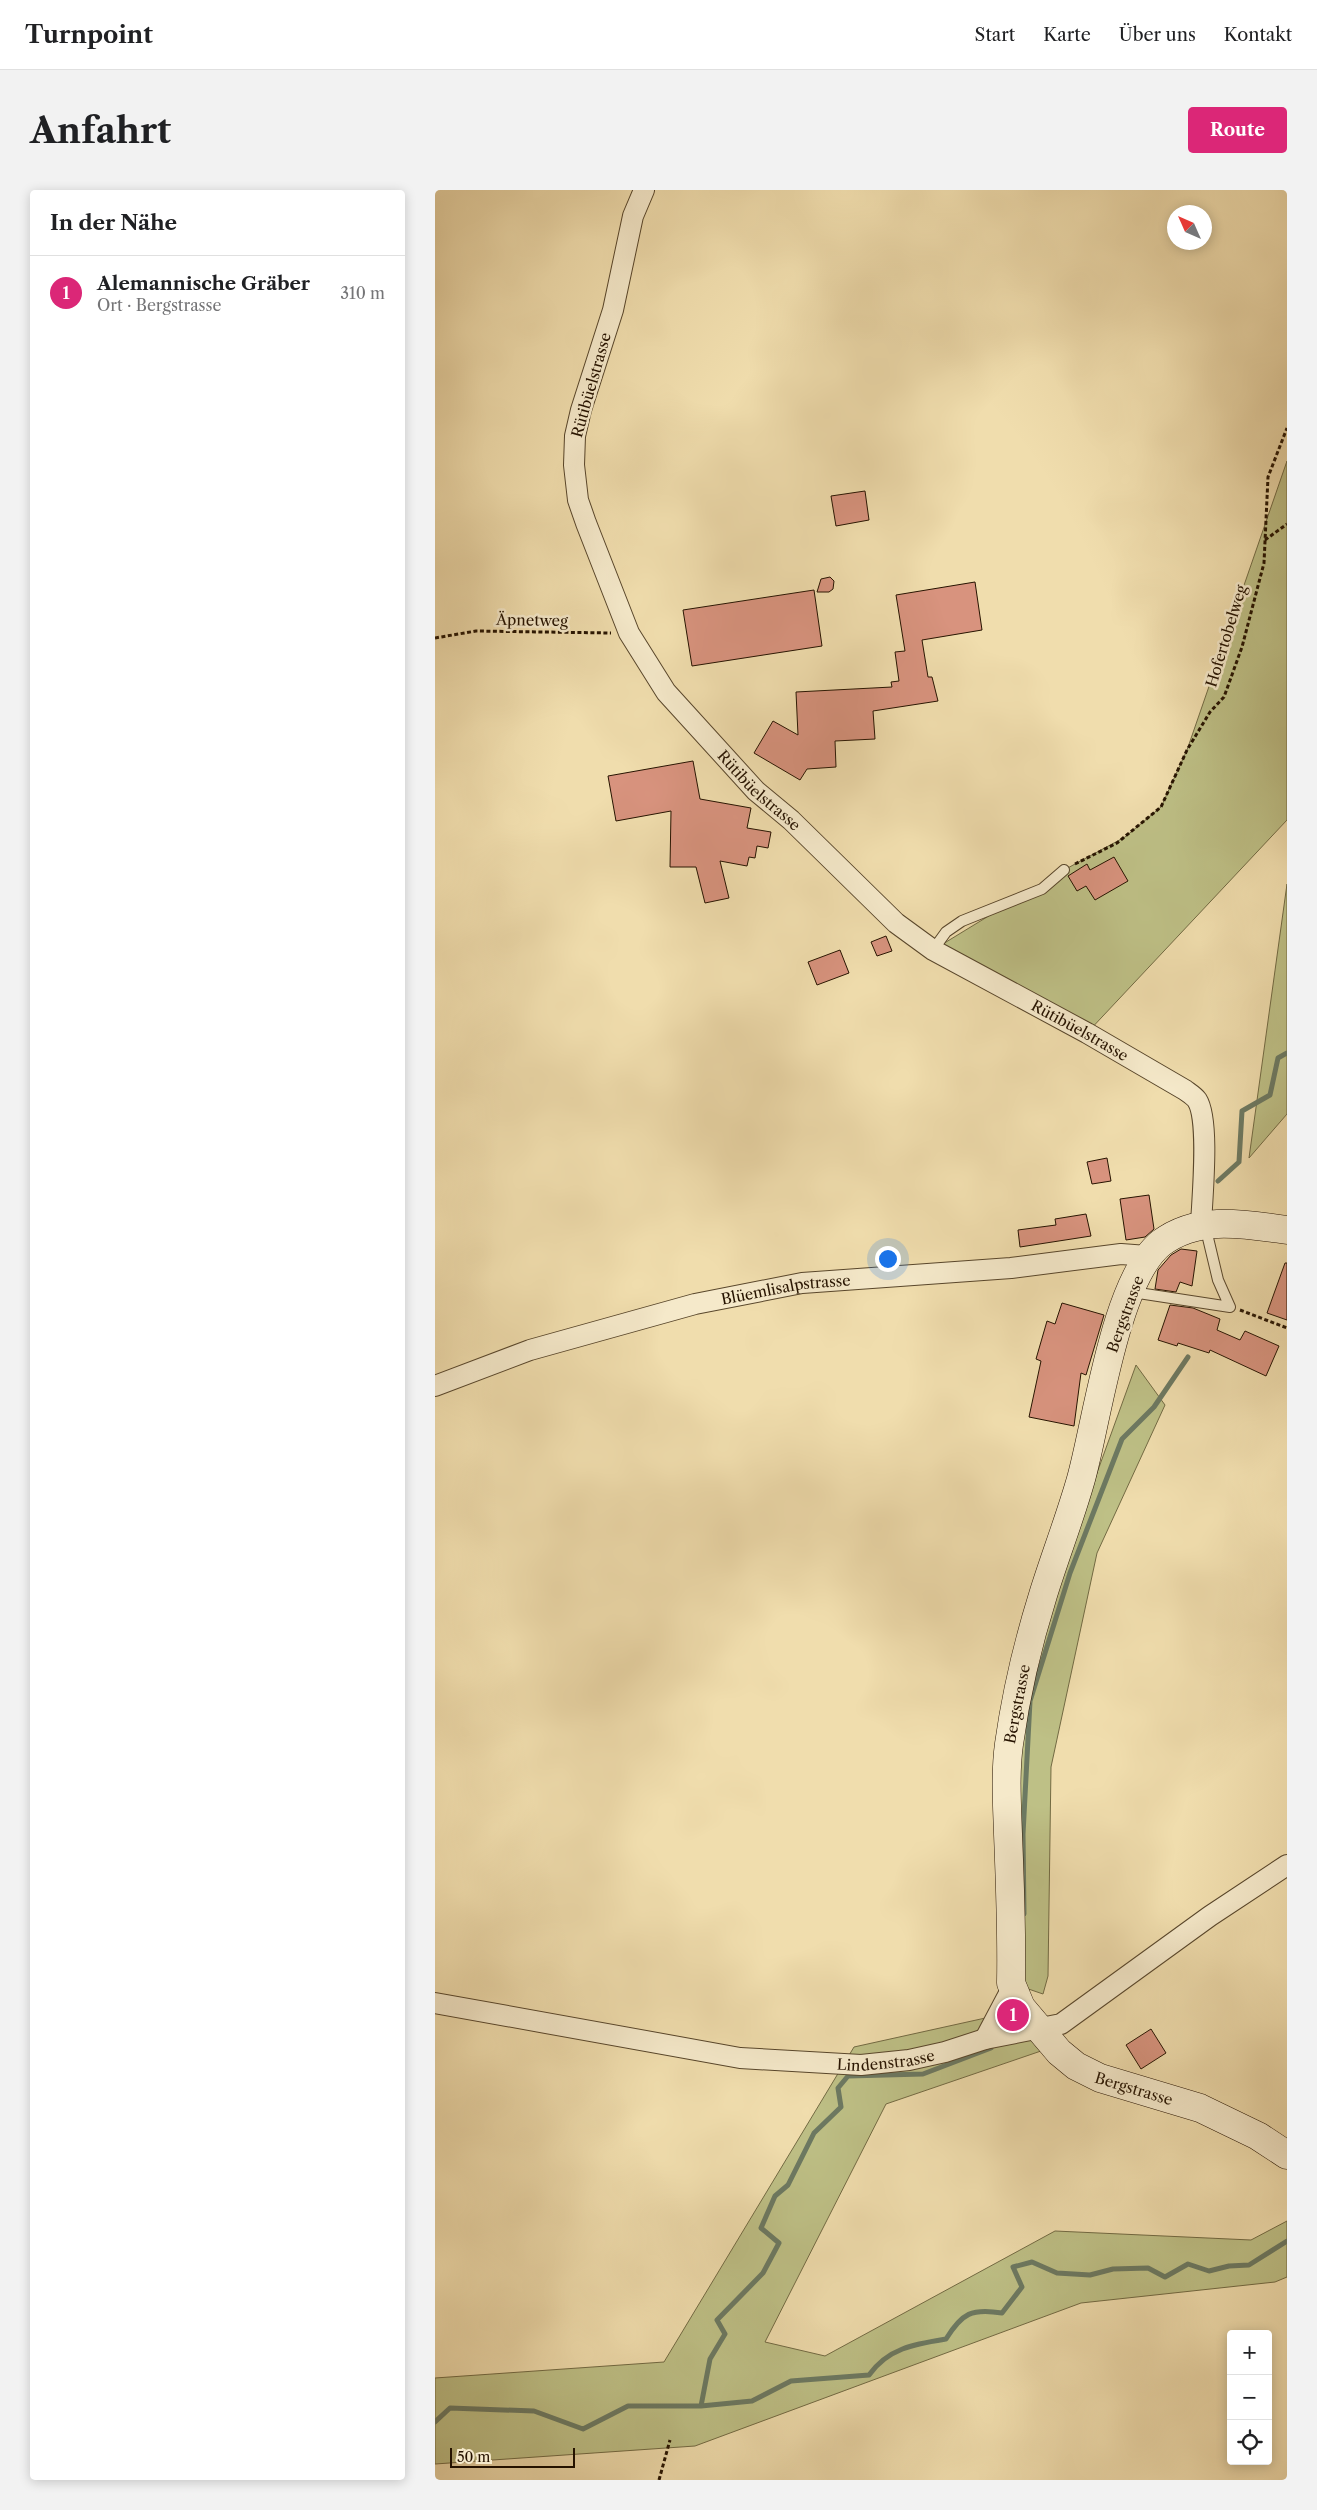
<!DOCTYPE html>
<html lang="de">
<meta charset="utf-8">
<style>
:root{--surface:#fff;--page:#f2f2f2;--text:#202124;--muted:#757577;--line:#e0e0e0;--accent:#db2777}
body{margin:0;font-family:"Libre Caslon Text",serif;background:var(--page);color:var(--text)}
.controls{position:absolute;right:15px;bottom:15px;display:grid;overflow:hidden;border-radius:5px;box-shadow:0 2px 12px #0003}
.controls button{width:45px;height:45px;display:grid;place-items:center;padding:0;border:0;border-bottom:1px solid var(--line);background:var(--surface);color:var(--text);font:25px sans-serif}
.compass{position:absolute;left:732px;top:15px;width:45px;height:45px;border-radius:50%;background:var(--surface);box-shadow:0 2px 12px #0003;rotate:315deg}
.scale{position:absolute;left:15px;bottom:12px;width:125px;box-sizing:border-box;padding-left:5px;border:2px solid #261300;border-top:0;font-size:14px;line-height:18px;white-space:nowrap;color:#261300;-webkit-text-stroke:4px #f5e9ca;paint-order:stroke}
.you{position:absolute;left:452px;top:1068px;width:18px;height:18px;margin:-12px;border:4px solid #fff;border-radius:50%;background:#1a73e8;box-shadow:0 0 0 8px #1a73e833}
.badge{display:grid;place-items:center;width:32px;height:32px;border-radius:50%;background:var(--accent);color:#fff;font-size:16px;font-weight:700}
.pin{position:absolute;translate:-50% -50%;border:2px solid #fff;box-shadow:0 1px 5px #0006}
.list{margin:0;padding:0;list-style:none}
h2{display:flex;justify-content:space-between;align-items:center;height:65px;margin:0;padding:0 20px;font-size:21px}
h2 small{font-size:16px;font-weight:400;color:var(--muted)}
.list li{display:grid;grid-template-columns:32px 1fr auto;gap:15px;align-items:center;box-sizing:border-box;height:75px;padding:0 20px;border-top:1px solid var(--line)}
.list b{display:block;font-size:19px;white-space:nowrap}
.list p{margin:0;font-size:16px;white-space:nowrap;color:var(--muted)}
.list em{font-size:16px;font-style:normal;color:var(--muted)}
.icon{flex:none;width:28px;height:28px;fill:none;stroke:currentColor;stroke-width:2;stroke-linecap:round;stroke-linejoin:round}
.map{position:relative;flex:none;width:852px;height:2290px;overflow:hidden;border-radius:5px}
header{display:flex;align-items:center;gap:30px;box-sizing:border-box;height:70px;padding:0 25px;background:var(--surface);border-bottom:1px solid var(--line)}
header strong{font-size:24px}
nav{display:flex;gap:28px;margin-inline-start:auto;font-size:18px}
.intro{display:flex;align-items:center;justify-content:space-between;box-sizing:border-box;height:120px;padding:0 30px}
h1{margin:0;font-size:35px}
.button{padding:12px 22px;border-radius:5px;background:var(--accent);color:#fff;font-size:18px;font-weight:700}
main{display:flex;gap:30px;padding:0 30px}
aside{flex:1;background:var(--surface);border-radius:5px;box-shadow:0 2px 12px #0003}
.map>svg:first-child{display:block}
.green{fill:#bec086;stroke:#726a43}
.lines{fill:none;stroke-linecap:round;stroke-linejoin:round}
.stream{stroke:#6c7962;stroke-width:5}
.building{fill:#d8937e;stroke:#261300}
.lane-casing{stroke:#58462b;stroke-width:12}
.street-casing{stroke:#58462b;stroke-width:22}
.secondary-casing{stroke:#261300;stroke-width:29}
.path{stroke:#261300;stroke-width:3;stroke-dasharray:4 2.5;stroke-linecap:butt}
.lane{stroke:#f5e9ca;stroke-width:10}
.street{stroke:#f5e9ca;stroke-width:20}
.secondary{stroke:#f5e9ca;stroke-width:28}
.labels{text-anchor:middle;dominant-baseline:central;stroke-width:5;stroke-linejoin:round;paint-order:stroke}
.street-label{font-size:15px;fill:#261300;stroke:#f5e9ca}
</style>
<header>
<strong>Turnpoint</strong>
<nav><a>Start</a><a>Karte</a><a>Über uns</a><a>Kontakt</a></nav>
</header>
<div class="intro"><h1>Anfahrt</h1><a class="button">Route</a></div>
<main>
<aside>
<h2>In der Nähe<small></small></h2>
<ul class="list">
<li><span class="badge">1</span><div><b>Alemannische Gräber</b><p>Ort · Bergstrasse</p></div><em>310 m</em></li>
</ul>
</aside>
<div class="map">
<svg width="852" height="2290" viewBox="0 0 852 2290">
<rect width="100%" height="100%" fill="#f0ddad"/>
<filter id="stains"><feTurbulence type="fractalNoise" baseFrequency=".004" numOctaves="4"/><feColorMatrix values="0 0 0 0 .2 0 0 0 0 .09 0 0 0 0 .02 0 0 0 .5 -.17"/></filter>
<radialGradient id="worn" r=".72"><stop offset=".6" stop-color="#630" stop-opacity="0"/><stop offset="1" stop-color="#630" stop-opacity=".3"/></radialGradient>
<path class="green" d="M852 271V630L652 843 498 760 629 680 690 647 726 617 752 560Z
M852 694V924L814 968Z
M701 1175 730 1215 662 1363 616 1577 613 1786 608 1804 576 1793 572 1610 594 1471Z
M573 1823 606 1861 451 1914 330 2152 390 2166 620 2041 816 2050 852 2031V2087L840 2092 646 2113 260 2256 0 2274V2188L229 2172 419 1857Z"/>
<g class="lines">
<path class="stream" d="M783 991 804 972 807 921 835 905 843 868 852 863
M589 1724 588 1644 595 1511 635 1383 687 1249 719 1217 753 1167
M266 2216 275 2169 290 2144 282 2130 328 2083 344 2053 326 2038 340 2006 353 1995 379 1943 406 1917 403 1898 413 1886 488 1884 556 1858
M0 2232 15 2218 99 2221 148 2239 193 2216H266L317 2211 356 2191 434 2185C453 2158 480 2154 511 2149 527 2123 537 2118 567 2123L587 2097 578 2077 597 2072 622 2083 655 2085 678 2079 713 2078 730 2087 753 2074 774 2081 794 2076 814 2075 852 2051"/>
</g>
<path class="building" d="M430 301 434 330 401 336 396 306Z
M395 387 399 391 398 399 394 402H382L386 389Z
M540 392 547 440 487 450 493 487H497L503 511 438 521 440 549 400 551 401 577 372 579 365 590 319 563 338 531 363 545 361 502 457 497 456 492 464 491 460 462 470 461 461 405Z
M379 400 387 456 257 476 248 420Z
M258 571 265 609 316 618 312 638 336 642 333 658 322 656 320 668 314 667 312 676 285 671 294 708 270 713 261 677H235L236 621 181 631 173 586Z
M679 667 693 691 660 710 651 696 642 701 633 686 652 674 655 680Z
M451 746 457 761 442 766 436 752Z
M405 760 414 783 382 795 373 772Z
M672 968 676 991 657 994 652 972Z
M714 1005 719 1039 710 1047 691 1050 685 1009Z
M651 1024 656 1046 585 1057 583 1040 621 1035 620 1029Z
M746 1059 762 1061 757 1096 745 1092 741 1102 720 1099 723 1080 736 1065Z
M850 1073H852V1130L832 1123Z
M627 1113 669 1125 651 1185 646 1183 639 1236 594 1227 606 1171 601 1169 612 1131 620 1134Z
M735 1115 758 1118 785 1129 782 1140 805 1150 810 1141 844 1156 831 1186 775 1160 774 1163 743 1153 742 1156 723 1150Z
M716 1839 731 1863 706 1879 691 1855Z"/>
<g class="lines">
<defs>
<path id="lane" d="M498 760 511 742 527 731 607 699 629 680
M768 1038 773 1048 783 1090 795 1117
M697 1102 795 1117"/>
<g id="street">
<path id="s1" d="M209 0 198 26 178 120 146 220 140 246 139 275 143 310 151 333 194 443 231 502 321 601 356 630 461 733 498 760 652 843 750 900C754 903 759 906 762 910 775 930 767 1009 766 1035"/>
<path id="s2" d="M0 1196 95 1160 260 1114 367 1093 576 1078 686 1064 712 1066"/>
<path id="s3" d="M0 1813 305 1868 426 1875 474 1870 510 1862 550 1849 626 1834 775 1726 852 1675"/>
<path d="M550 1849 577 1798"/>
</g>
<g id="secondary">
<path id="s4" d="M852 1040C809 1034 763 1025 726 1053 680 1090 662 1232 646 1289 635 1328 620 1366 608 1405 593 1453 581 1504 574 1554 570 1583 572 1614 573 1644 575 1693 577 1743 576 1793L586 1817 624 1862 641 1876 665 1888 765 1918 823 1946 852 1965"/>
</g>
</defs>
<use href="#lane" class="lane-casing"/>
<use href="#street" class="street-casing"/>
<use href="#secondary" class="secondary-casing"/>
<path class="path" d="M830 350 852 334
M0 448 41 441 176 443
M640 674 682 653 726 617 752 560 775 522 789 507 807 457 829 373 833 287 852 238
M805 1120 852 1138
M224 2290 235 2250"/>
<use href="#lane" class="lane"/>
<use href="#street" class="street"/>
<use href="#secondary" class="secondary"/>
</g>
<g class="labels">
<g class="street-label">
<text transform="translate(156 195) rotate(-74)">Rütibüelstrasse</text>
<text transform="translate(97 430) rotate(1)">Äpnetweg</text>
<text transform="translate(791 446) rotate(-73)">Hofertobelweg</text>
<text stroke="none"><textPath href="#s1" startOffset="668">Rütibüelstrasse</textPath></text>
<text stroke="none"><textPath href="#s1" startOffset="1072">Rütibüelstrasse</textPath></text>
<text stroke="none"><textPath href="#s2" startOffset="365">Blüemlisalpstrasse</textPath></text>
<text transform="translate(690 1124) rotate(-70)">Bergstrasse</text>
<text transform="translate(582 1514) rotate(-79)">Bergstrasse</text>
<text stroke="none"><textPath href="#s3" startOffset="456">Lindenstrasse</textPath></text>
<text stroke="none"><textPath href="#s4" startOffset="1066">Bergstrasse</textPath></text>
</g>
</g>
<rect width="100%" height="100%" filter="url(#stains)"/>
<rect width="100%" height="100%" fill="url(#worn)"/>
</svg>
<div class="controls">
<button>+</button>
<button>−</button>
<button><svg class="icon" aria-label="locate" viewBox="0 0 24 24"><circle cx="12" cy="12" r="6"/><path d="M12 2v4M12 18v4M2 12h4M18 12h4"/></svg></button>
</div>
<svg class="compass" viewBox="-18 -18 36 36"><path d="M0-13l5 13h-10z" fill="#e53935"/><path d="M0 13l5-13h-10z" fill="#757577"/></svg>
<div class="scale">50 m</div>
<div class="you"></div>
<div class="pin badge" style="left:578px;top:1825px">1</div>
</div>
</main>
